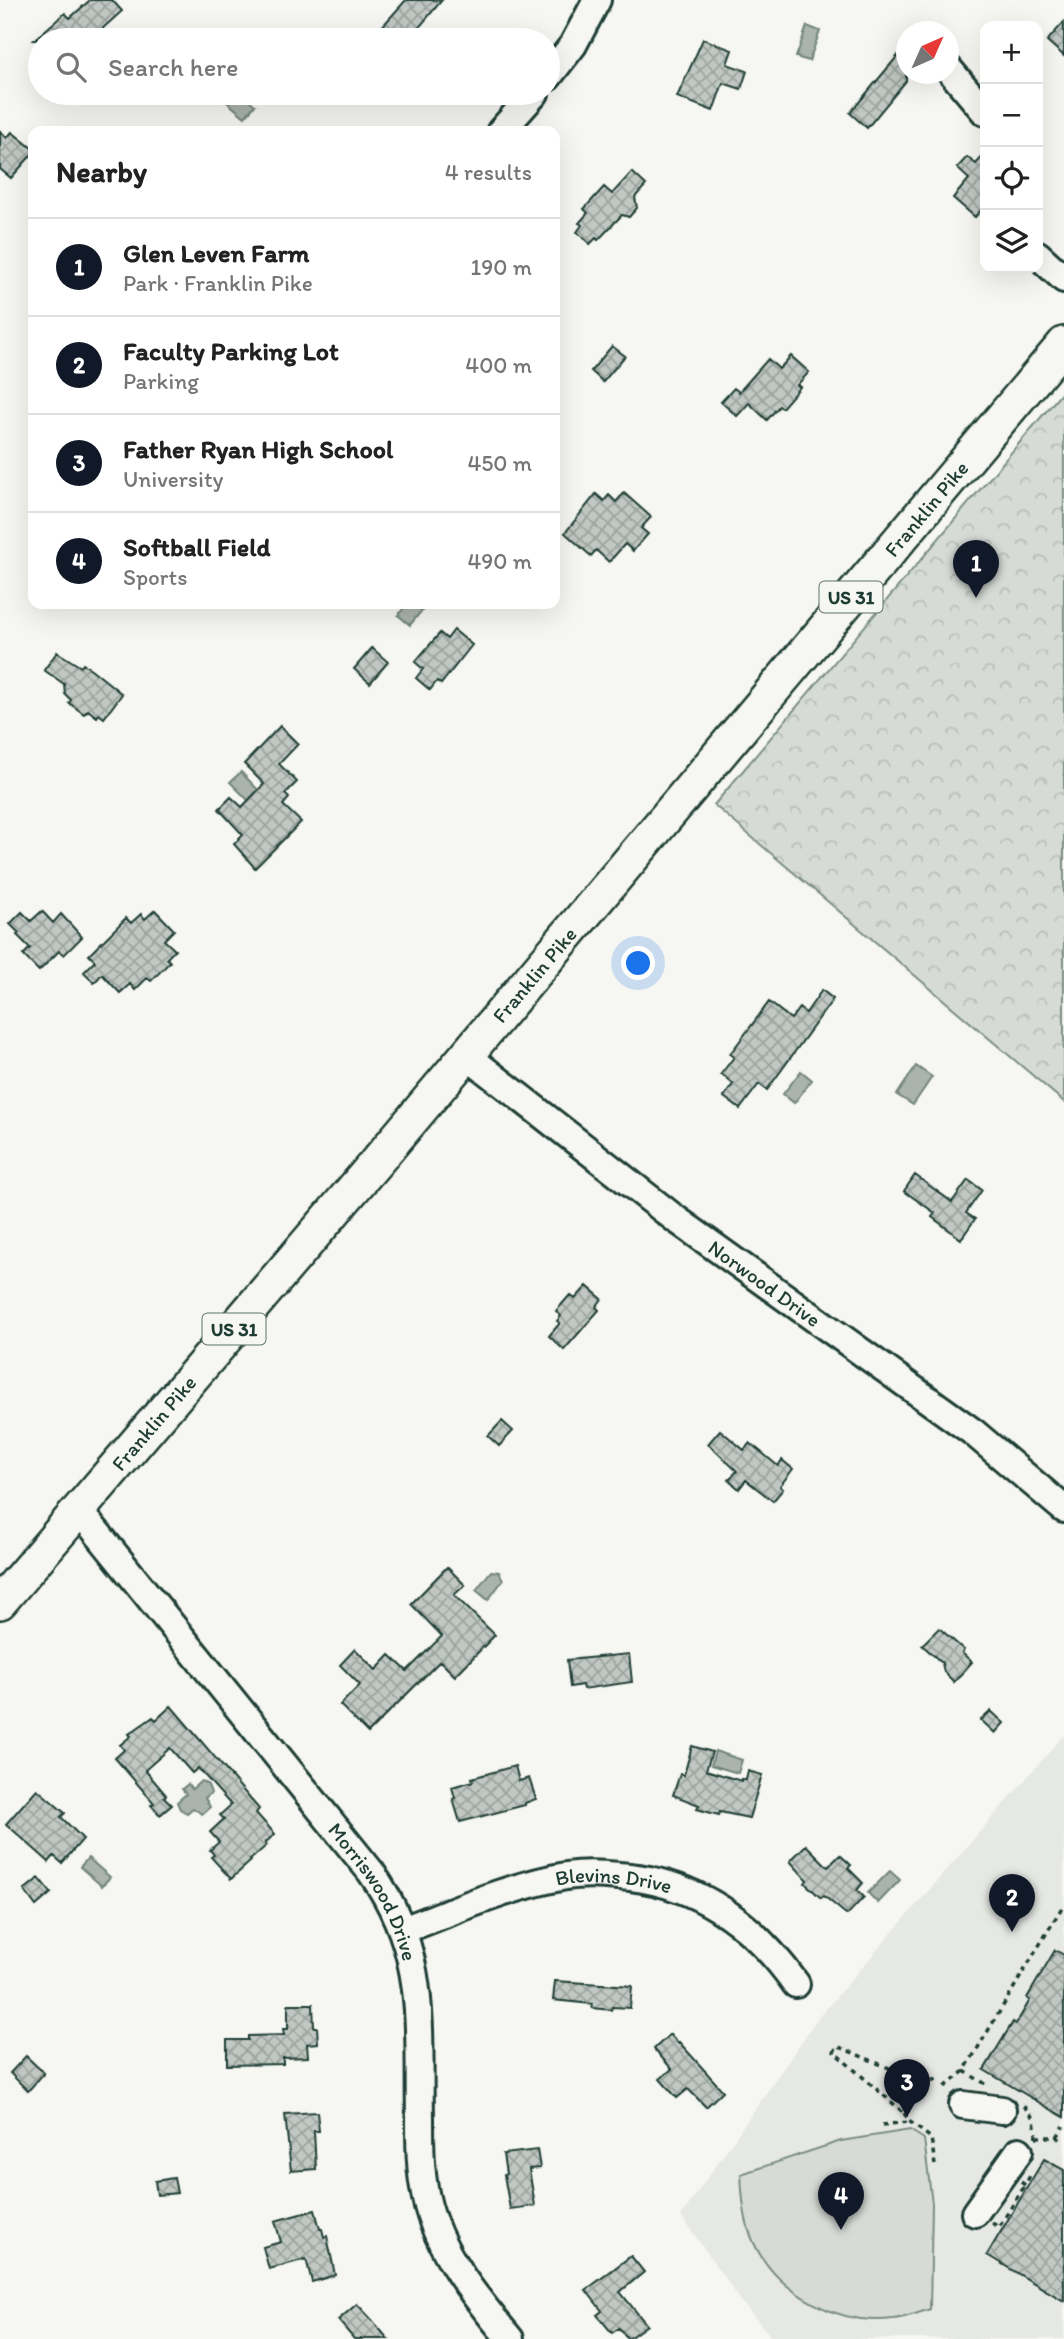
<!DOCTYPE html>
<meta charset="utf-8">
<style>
:root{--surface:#fff;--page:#f2f2f2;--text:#222;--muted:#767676;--line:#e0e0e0;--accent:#111827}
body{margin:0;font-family:Itim,sans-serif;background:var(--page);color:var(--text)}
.controls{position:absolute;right:21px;top:21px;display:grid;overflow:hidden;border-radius:14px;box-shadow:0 7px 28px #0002}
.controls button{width:63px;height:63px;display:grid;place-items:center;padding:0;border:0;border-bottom:2px solid var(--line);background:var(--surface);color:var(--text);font:35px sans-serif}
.compass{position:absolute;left:896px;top:21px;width:63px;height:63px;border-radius:50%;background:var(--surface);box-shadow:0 7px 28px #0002;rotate:45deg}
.you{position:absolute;left:639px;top:964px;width:24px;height:24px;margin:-18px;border:5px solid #fff;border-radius:50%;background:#1a73e8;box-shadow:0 0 0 10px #1a73e833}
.badge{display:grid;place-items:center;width:46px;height:46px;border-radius:50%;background:var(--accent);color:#fff;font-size:23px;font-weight:700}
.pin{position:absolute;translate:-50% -58px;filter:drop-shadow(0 2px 4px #0008)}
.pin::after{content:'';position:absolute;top:37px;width:24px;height:21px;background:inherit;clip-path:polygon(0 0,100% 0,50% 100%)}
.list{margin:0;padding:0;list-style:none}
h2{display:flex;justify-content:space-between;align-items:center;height:91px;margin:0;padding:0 28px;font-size:30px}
h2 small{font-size:23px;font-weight:400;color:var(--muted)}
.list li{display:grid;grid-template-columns:46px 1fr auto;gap:21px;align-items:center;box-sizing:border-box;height:98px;padding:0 28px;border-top:2px solid var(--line)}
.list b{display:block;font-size:26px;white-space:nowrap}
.list p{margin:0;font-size:23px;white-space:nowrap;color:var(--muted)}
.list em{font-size:23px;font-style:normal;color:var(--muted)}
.icon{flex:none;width:38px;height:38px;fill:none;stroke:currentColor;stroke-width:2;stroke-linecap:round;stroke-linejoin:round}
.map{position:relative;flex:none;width:1064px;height:2339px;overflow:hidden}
.search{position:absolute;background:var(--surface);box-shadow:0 7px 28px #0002;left:28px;top:28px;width:532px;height:77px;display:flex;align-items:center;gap:18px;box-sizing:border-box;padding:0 24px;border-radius:38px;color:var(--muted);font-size:26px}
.panel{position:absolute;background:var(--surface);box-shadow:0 7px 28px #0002;left:28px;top:126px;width:532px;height:483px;border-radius:14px}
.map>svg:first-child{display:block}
.built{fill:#e6e8e4}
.forest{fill:url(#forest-crowns);stroke:#7a8c85;stroke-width:2}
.garden{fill:#d6dbd6;stroke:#7a8c85;stroke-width:2}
.water{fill:#aab3ae;stroke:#72847d;stroke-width:2}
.building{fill:url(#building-cross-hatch);stroke:#1f3d34;stroke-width:2}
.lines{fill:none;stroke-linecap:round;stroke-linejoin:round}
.minor-casing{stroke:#1f3d34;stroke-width:32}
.major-casing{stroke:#1f3d34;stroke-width:38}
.path{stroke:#1f3d34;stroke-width:3.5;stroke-dasharray:5 5;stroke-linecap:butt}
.minor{stroke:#f6f6f2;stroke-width:26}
.major{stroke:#f6f6f2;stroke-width:33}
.labels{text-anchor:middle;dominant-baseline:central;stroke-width:5;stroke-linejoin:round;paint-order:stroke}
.shield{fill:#f6f6f2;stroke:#60746d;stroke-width:2}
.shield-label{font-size:19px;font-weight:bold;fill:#1f3d34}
.street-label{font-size:21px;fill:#1f3d34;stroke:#f6f6f2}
</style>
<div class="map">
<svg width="1064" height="2339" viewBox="0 0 1064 2339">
<defs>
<pattern id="forest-crowns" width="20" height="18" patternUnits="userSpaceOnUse" patternTransform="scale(1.75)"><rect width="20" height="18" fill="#d6dbd6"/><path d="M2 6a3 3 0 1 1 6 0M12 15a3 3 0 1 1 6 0" fill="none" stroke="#b7bdb8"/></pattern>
<pattern id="building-cross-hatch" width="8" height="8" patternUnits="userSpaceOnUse" patternTransform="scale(1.75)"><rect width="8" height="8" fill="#c1c8c3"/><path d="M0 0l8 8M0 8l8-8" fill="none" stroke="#9ca49f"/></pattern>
</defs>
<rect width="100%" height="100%" fill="#f6f6f2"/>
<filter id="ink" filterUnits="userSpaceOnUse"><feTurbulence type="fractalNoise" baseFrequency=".0143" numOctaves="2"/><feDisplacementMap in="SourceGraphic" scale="14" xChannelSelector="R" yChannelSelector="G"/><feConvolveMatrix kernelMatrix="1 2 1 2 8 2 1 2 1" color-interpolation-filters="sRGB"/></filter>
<g filter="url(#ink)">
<path class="built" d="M1064 1735V2339H773L741 2301 681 2216 818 2018Z"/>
<path class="forest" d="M1064 390V1102L714 805Z"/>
<path class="garden" d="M910 2130 924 2139 932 2204 930 2309C918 2313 906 2318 893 2319 839 2326 777 2293 754 2243 744 2222 742 2196 741 2174L841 2141Z"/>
<path class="water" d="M807 26 820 31 809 61 796 57Z
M216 93H241L255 105 245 117Z
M407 604H427L410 625 398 615Z
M241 772 261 793 251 803 230 782Z
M916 1066 932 1077 913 1105 897 1095Z
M801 1071 812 1080 794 1103 783 1094Z
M491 1571 499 1572 503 1580 488 1600 476 1590Z
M715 1751 742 1760 738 1773 711 1765Z
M201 1781 208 1785 211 1793 205 1798 210 1807 202 1814 193 1808 187 1813 180 1809 177 1802 186 1794 182 1789 188 1784 192 1789Z
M88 1858 110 1877 102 1886 80 1867Z
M890 1871 900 1880 878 1903 868 1893Z"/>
<path class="building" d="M90 0H112L122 11 102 29 105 32 95 40H34L65 13 70 18Z
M406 0H442L416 31 427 40H370Z
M1064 22V56L1047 41Z
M703 39 732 50 727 64 747 71 741 89 723 83 713 111 677 97Z
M906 46V81L867 128 850 113Z
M0 131 7 138 12 132 33 149V153L11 178 0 169Z
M985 154V206L975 217 953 198 969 179 957 168 967 157 976 164Z
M632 172 646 185 635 197 637 208 629 217 622 215 598 240 596 238 590 244 577 232 582 225 579 223 588 213 584 209 604 187 612 194Z
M612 346 625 356 603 382 591 371Z
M791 356 809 372 797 385 800 387 782 408 779 406 767 420 749 403 737 416 721 402 734 388 739 392 768 359 779 369Z
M624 493 651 517 641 528 648 534 633 551 625 544 609 562 596 550 591 556 565 533 596 494 604 501 609 495 616 502Z
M454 630 472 645 441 684 437 681 430 690 416 678 423 669 415 662 440 633 447 639Z
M372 648 388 662 370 683 354 669Z
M57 652 81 667 83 664 91 669 122 694 104 718 99 714 97 717 88 710 84 714 69 703 71 700 65 694 64 684 44 670Z
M280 726 298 744 279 764 297 782 285 794 289 798 283 805 301 822 255 868 234 844 243 835 219 809 231 797 242 807 264 784 244 764Z
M155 910 174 930 164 940 175 950 167 958 170 962 151 981 147 978 135 990 130 984 120 993 102 974 94 983 84 972 95 961 89 955 126 918 131 923 141 914 145 919Z
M42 911 53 923 61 914 82 937 64 955 59 951 39 971 23 955 30 948 17 935 19 933 10 924 22 912 31 921Z
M822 990 833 999 767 1090 759 1084 740 1109 724 1097 733 1084 721 1074 734 1057 730 1054 769 1002 791 1019 799 1008 806 1013Z
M915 1175 952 1202 968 1180 982 1190 966 1213 975 1219 961 1239 932 1217 935 1213 904 1191Z
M587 1286 602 1299 596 1307 599 1310 564 1350 549 1336 560 1323 557 1321 561 1316 556 1311 570 1295 575 1299Z
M502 1421 513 1431 499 1446 488 1436Z
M720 1430 744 1450 750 1443 778 1466 782 1460 793 1469 780 1486 783 1489 773 1501 746 1480 739 1489 729 1480 737 1471 708 1444Z
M447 1567 465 1585 454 1595 495 1635 455 1676 440 1661 368 1733 340 1705 360 1685 340 1665 355 1649 376 1670 390 1655 407 1671 442 1636 411 1604Z
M939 1628 964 1650 962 1653 972 1662 954 1682 944 1672 942 1663 922 1645Z
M629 1654 632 1682 583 1689 582 1685 570 1687 567 1660Z
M171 1706 259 1809 256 1813 275 1834 265 1843 267 1845 250 1860 251 1861 231 1879 211 1857 214 1855 210 1850 219 1842 210 1832 224 1819 220 1815 231 1805 198 1768 192 1773 170 1748 145 1770 166 1795 164 1797 172 1805 160 1815 151 1805 154 1803 115 1758 124 1750 120 1745 131 1736 129 1734 153 1717 156 1720Z
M991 1711 1004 1723 995 1733 981 1720Z
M692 1746 712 1752 706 1770 741 1781V1779L746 1780 748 1771 762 1775 749 1818 720 1812 719 1815 697 1809 699 1805 673 1795 680 1774 684 1775Z
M515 1766 519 1781 529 1778 536 1799 525 1803V1805L460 1822 453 1799 455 1798 452 1787 473 1781 472 1778Z
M37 1789 65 1813 61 1817 83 1839 62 1863 54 1856 49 1862 6 1824Z
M806 1845 828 1867 840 1855 851 1865 848 1868 863 1883 857 1890 864 1897 847 1915 824 1896 821 1898 805 1883 807 1880 790 1861Z
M39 1878 51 1893 36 1906 24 1890Z
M1055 1950 1064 1955V2117L984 2070 1013 2022 1016 2024 1030 2000 1027 1998Z
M555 1981 632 1986 630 2008 612 2007 611 2010 592 2008V2004L553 2000Z
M288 2004H313L314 2027H317L318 2043 307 2044 308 2057 283 2058V2064L227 2065V2040H248V2036L284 2035 283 2029H288Z
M670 2034 678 2043 679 2042 723 2091 706 2107 688 2089 677 2098 660 2079 672 2069 654 2049Z
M26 2056 44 2073 28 2091 10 2073Z
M317 2112 319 2131H314L316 2169 291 2171 285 2114Z
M537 2150 540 2168 529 2169 535 2206 510 2209 504 2175 506 2174 503 2154Z
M1044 2159 1064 2170V2301L987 2255Z
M174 2178 177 2193 157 2195 155 2181Z
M315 2210 320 2229H322L324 2237 327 2236 335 2275 312 2282 306 2259 269 2269 263 2247 281 2242 275 2221Z
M631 2256 644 2272 620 2292 647 2325 628 2339 619 2328 612 2333 597 2315 602 2311 586 2290Z
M357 2304 372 2320 388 2339H354L338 2320Z"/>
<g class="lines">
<defs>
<g id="minor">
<path d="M948 68 985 112"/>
<path d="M548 77 573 45 597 0"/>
<path d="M501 131 535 93"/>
<path d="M1038 255 1064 279"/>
<path id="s1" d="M466 1055 673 1217 973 1432 1064 1509"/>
<path id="s2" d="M78 1509 371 1872C428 1953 418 2025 420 2118 420 2145 420 2172 426 2198 438 2252 475 2297 510 2339"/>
<path id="s3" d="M403 1930C456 1910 510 1886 566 1876 584 1873 601 1874 619 1876 695 1881 753 1923 796 1984"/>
<path d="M963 2105 1002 2110"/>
<path d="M975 2213 1019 2151"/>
</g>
<g id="major">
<path id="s4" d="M0 1602 384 1153 1064 344"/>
</g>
</defs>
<use href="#minor" class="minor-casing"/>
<use href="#major" class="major-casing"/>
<path class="path" d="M964 2071 989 2086
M927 2084 837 2046 834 2052 904 2113 927 2084 938 2078
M945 2087 964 2071 1064 1904
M1023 2106C1034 2114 1036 2126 1036 2139
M904 2113 909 2121 931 2138 935 2165
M882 2125 908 2122
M1036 2137H1057L1064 2142
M1057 2137 1064 2126
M1021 2182 1025 2185 1031 2174
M992 2223 999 2227 1025 2185"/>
<use href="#minor" class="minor"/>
<use href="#major" class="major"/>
</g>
</g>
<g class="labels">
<g class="shield">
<rect x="819.5" y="581.5" width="63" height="31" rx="5"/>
<rect x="202.5" y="1313.5" width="63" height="31" rx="5"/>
</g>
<g class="shield-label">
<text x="851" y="597">US 31</text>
<text x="234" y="1329">US 31</text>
</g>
<g class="street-label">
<text stroke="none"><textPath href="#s4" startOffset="1433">Franklin Pike</textPath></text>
<text stroke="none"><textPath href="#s4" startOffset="824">Franklin Pike</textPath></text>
<text stroke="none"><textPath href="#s1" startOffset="376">Norwood Drive</textPath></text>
<text stroke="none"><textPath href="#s4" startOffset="236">Franklin Pike</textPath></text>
<text stroke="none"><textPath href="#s3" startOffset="220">Blevins Drive</textPath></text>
<text stroke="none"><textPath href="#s2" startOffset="485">Morriswood Drive</textPath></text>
</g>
</g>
</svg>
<div class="controls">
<button>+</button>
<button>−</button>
<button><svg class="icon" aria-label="locate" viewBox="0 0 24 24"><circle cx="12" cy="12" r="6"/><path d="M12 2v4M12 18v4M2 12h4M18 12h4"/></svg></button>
<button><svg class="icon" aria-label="layers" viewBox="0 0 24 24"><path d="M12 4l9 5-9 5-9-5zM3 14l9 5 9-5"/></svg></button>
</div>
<svg class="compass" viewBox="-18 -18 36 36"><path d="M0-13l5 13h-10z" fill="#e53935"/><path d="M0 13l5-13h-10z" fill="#767676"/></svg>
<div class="you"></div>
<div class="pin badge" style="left:976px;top:598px">1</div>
<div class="pin badge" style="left:1012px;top:1932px">2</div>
<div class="pin badge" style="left:907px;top:2117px">3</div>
<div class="pin badge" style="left:841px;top:2230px">4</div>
<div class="search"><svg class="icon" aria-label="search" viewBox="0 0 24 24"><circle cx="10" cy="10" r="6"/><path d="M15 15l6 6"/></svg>Search here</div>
<section class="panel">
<h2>Nearby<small>4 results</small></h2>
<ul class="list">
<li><span class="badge">1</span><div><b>Glen Leven Farm</b><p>Park · Franklin Pike</p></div><em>190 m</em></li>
<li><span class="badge">2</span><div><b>Faculty Parking Lot</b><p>Parking</p></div><em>400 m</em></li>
<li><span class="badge">3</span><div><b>Father Ryan High School</b><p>University</p></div><em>450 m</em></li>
<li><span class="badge">4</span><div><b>Softball Field</b><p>Sports</p></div><em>490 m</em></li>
</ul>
</section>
</div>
